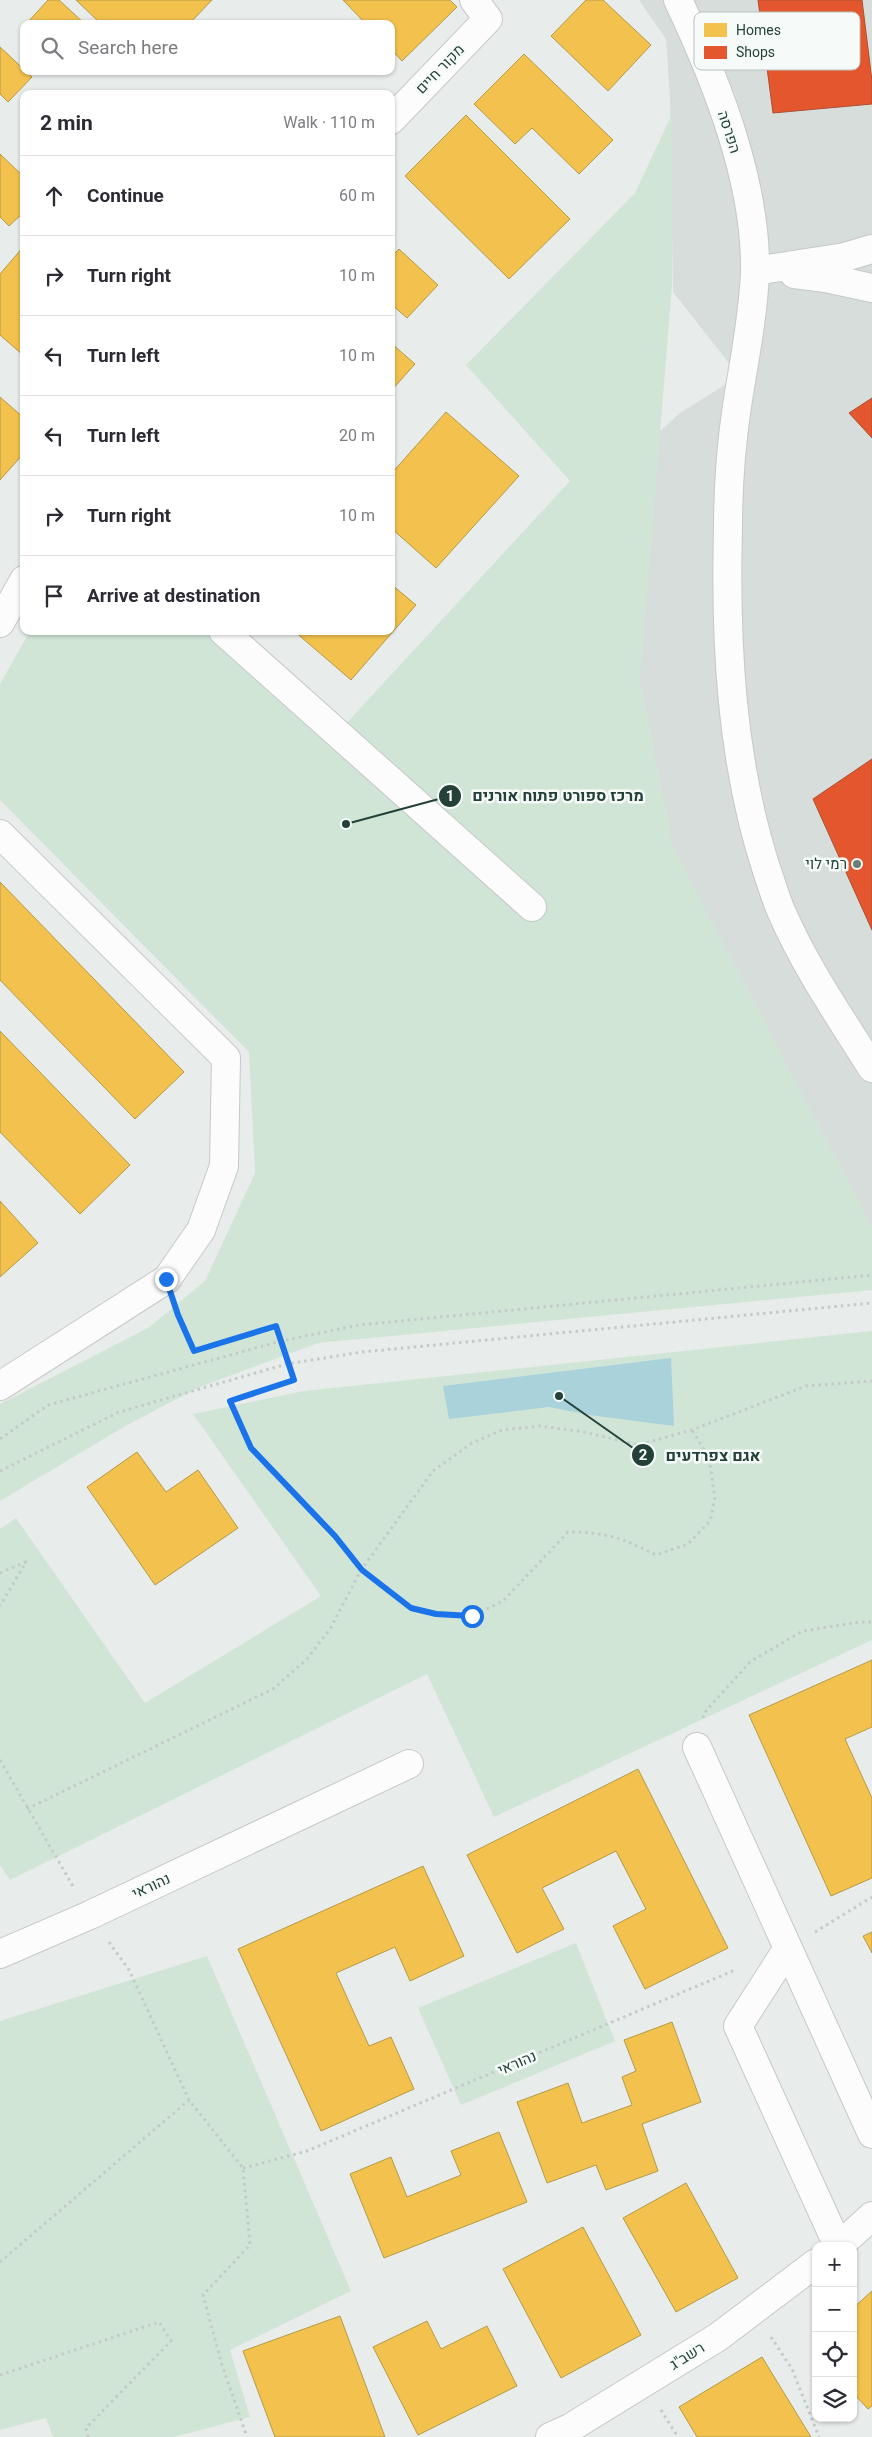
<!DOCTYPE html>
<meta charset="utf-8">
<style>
:root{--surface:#fff;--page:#f2f2f3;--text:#2b2b33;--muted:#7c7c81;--line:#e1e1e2}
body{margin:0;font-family:Roboto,Heebo,sans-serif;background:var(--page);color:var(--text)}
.controls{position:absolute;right:15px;bottom:15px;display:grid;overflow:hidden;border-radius:10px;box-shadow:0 1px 4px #0004}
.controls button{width:45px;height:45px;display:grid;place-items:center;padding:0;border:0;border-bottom:1px solid var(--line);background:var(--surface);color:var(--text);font:25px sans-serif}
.stop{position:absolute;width:15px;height:15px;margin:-11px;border:4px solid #1a73e8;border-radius:50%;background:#fff}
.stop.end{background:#1a73e8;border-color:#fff;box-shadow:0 1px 5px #0008}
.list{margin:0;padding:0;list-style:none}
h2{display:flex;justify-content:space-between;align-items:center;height:65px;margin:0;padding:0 20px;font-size:21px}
h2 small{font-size:16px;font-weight:400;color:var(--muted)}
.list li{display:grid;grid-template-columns:32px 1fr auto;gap:15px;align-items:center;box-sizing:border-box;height:80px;padding:0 20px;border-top:1px solid var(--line)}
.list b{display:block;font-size:19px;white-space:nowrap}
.list em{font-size:16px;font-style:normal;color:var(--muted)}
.icon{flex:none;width:28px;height:28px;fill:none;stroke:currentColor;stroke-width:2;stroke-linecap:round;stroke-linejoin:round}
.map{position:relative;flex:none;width:872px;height:2437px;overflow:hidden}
.search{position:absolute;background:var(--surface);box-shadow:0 1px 4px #0004;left:20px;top:20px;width:375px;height:55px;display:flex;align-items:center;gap:12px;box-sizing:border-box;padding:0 18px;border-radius:10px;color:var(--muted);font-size:19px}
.panel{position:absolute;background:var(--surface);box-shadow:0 1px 4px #0004;left:20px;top:90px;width:375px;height:545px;border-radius:10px}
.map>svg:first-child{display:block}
.built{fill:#d6ddda}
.green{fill:#d1e5d7}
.water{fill:#a9d2da}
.homes{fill:#f2c14e;stroke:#b49b48}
.shops{fill:#e4572e;stroke:#aa5031}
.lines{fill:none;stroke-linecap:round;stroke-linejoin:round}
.minor-casing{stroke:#c5c9c7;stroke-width:30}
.path{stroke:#c3cbc9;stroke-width:3;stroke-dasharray:2.5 4;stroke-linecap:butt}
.minor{stroke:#fcfcfc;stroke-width:28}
.route{stroke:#1a73e8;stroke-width:6}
.poi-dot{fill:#697d77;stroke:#f6fbf9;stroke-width:2}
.labels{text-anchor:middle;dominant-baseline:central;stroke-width:5;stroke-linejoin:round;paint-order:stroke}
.street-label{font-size:15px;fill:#244139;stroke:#f6fbf9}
.poi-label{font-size:15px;fill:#244139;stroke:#f6fbf9;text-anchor:end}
.key{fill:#f6fbf9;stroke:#b7c3bf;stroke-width:1}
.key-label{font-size:14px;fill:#244139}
.leader{fill:none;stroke:#244139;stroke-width:2}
.callout-dot{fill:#244139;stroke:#f6fbf9;stroke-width:2}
.mark-label{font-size:15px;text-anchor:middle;font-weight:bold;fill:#fff}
.callout-label{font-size:16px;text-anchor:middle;font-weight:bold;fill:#244139;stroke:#f6fbf9;stroke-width:5;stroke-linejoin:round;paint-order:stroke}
</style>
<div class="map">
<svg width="872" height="2437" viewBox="0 0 872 2437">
<rect width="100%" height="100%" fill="#e8ecea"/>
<path class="built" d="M639 0H872V1229L668 855 635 679 648 442 680 413 739 376 673 292 670 96 666 39Z"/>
<path class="green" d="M672 114V286L640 680 673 847 872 1227V1290L318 1343 200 1387 127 1425 0 1501V1404L148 1328 205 1281 255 1173 249 1052 0 800V684L30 631H204L329 742 570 481 466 365 635 193Z
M872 1331V1640L494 1817 427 1674 10 1880 0 1865V1529L16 1518 145 1703 321 1596 193 1414 304 1391Z
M576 1943 615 2041 461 2105 418 2008Z
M207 1956 351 2291 230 2350 250 2417 174 2437H53L46 2418 0 2430V2021Z"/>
<path class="water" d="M671 1358 674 1426 590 1415 549 1407 449 1419 443 1386Z"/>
<path class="homes" d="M48 0H59L85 24H26Z
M76 0H212L189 24H101Z
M343 0H450L457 7 402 61 391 49V24H366Z
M586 0H603L651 45 608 91 551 36Z
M0 47 32 77 8 102 0 94Z
M524 54 613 140 579 174 532 128 515 144 474 104Z
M466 115 570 219 509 279 405 176Z
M0 154 24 177V212L9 226 0 217Z
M24 246V356L0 335V274Z
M399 249 438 285 407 318 391 304V257Z
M391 343 415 364 391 391Z
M0 397 24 418V453L0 480Z
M446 412 519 476 436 568 391 528V474Z
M391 584 416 605 351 680 294 631H391Z
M0 882 184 1072 135 1119 0 980Z
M0 1031 130 1165 80 1214 0 1132Z
M0 1201 38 1243 0 1277Z
M137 1452 166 1492 198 1470 238 1528 155 1585 87 1487Z
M872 1660V1727L845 1739 872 1798V1878L831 1896 749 1715Z
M638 1769 728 1948 645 1989 613 1926 646 1909 616 1851 542 1888 564 1929 517 1953 467 1855Z
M423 1866 464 1956 410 1981 395 1947 336 1973 369 2046 391 2037 414 2089 321 2131 238 1949Z
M872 1932V1953L863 1936Z
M672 2022 701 2102 642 2124 658 2171 606 2190 596 2165 547 2183 517 2102 568 2083 582 2123 632 2105 622 2077 636 2071 624 2040Z
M499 2132 527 2202 384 2258 350 2174 391 2157 407 2197 461 2175 451 2151Z
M686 2183 738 2278 676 2312 623 2218Z
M583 2227 641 2335 561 2378 503 2269Z
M872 2291V2406L868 2409 853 2393V2308Z
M340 2316 385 2437H275L243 2351Z
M427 2321 441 2349 487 2326 517 2386 418 2435 373 2347Z
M762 2357 811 2437H697L679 2407Z"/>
<path class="shops" d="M758 0H862L872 81V104L773 113Z
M872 398V438L849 413Z
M872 759V930L813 799Z"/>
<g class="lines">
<defs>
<path id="minor" d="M678 0C716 80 757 182 755 273 753 318 744 361 737 406 731 446 728 487 728 528 725 643 731 761 767 871 772 885 776 900 782 913 806 968 840 1017 872 1068
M391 120 488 19 474 0
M755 271 845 257 872 249
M794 274 826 278 872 288
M0 623 24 580
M223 631 532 907
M0 834 226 1058 224 1166 201 1230 167 1279 0 1386
M697 1747 872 2134
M788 1948 738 2026 838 2246
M0 1954 90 1915 409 1764
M839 2246 872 2216
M550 2437 570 2428 718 2337 816 2263"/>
</defs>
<use href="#minor" class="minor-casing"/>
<path class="path" d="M176 1310 195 1351 276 1326 294 1380 230 1401 251 1448 335 1536 361 1570 411 1608 436 1614 472 1616 503 1601 568 1532C606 1532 622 1538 656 1555L688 1544 710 1521 715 1498 709 1458 692 1430
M0 1439 48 1405 281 1341 359 1325 872 1275
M0 1471 119 1412 287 1364 362 1352 872 1303
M0 1573 26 1562 0 1606
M703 1718 704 1713 751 1661 803 1631 860 1622H872
M0 1760 74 1888
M27 1809 273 1689 307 1659 330 1629 361 1570 433 1471 472 1443 502 1430 540 1426 584 1432 638 1445 692 1430 806 1386 872 1381
M815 1932 872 1897
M109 1942 129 1970 189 2100 243 2168 250 2245 203 2295 222 2365 247 2437
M243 2168 307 2151 735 1970
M0 2262 189 2100
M771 2337 792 2369 819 2437
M0 2375 159 2322 171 2341 86 2428 88 2437
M661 2410 678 2437"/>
<use href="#minor" class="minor"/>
</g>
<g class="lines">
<path class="route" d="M166 1279 178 1315 194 1351 276 1326 294 1380 230 1401 251 1448 335 1536 362 1570 411 1608 436 1614 472 1616"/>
</g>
<circle class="poi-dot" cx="857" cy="864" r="5"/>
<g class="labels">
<g class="street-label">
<text transform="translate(440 69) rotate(-46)">מקור חיים</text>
<text transform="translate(729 132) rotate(72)">הפרסה</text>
<text transform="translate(151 1886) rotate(-25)">נהוראי</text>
<text transform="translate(517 2063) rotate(-23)">נהוראי</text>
<text transform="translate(687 2356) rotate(-32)">רשב"ג</text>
</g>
<g class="poi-label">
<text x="847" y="864">רמי לוי</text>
</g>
</g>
<rect x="694" y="12" width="166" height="58" rx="8" class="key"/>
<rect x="704" y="23" width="23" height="14" fill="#f2c14e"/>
<rect x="704" y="46" width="23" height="13" fill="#e4572e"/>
<g class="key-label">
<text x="736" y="35">Homes</text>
<text x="736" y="57">Shops</text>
</g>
<path class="leader" d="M346 824L450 796M559 1396L643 1455"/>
<g class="callout-dot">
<circle cx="346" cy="824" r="5"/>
<circle cx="559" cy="1396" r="5"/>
<circle cx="450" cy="796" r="12"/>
<circle cx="643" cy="1455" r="12"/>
</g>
<g class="mark-label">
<text x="450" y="801">1</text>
<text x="643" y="1460">2</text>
</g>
<g class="callout-label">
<text x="558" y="801">מרכז ספורט פתוח אורנים</text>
<text x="713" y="1461">אגם צפרדעים</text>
</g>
</svg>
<div class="controls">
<button>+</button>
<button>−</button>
<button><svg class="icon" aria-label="locate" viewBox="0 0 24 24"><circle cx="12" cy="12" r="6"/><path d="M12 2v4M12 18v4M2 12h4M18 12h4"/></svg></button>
<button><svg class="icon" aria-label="layers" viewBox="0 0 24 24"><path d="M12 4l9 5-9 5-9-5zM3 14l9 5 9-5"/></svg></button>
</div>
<div class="stop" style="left:472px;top:1616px"></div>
<div class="stop end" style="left:166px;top:1279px"></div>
<div class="search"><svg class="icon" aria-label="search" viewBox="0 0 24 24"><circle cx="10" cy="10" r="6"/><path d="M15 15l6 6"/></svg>Search here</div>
<section class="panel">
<h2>2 min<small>Walk · 110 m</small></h2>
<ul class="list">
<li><svg class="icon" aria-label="ahead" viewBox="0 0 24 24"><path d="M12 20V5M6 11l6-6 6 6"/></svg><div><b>Continue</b></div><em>60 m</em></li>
<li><svg class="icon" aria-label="right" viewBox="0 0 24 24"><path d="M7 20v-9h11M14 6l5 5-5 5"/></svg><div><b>Turn right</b></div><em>10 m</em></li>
<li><svg class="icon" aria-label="left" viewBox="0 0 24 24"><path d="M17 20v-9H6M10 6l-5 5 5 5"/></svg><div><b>Turn left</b></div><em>10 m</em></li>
<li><svg class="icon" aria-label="left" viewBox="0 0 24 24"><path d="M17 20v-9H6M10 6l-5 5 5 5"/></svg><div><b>Turn left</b></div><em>20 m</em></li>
<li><svg class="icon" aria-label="right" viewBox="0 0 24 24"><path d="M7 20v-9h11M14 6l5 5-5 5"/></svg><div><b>Turn right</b></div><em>10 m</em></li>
<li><svg class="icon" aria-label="arrive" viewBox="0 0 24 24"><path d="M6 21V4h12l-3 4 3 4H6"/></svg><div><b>Arrive at destination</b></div></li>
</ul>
</section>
</div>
